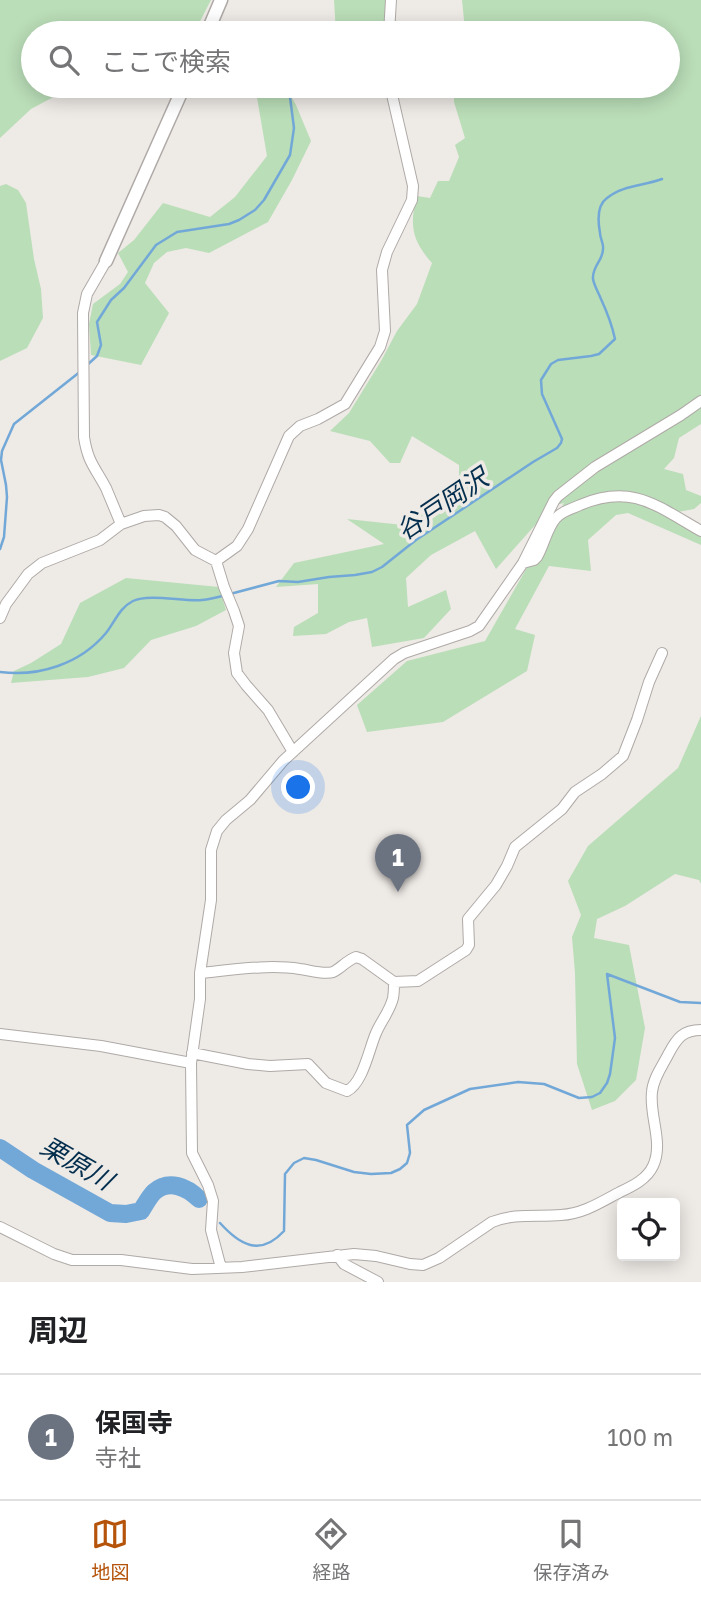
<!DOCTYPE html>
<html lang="ja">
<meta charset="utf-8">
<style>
:root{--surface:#fff;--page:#f6f6f6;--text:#202124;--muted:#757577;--line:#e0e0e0;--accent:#b45309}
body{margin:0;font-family:"Golos Text","Noto Sans JP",sans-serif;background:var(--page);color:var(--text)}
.controls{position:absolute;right:21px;bottom:21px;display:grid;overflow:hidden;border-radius:7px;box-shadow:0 4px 18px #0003}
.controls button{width:63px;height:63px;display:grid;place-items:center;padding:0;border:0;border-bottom:2px solid var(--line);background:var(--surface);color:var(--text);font:35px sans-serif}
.you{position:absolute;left:299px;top:788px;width:24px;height:24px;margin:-18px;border:5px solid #fff;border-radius:50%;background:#1a73e8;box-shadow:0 0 0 10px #1a73e833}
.badge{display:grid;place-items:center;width:46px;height:46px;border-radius:50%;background:var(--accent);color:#fff;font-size:23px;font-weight:700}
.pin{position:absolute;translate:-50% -58px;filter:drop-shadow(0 2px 4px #0008)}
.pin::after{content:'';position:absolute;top:37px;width:24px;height:21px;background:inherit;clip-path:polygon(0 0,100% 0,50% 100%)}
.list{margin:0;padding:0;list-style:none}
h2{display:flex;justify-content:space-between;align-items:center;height:91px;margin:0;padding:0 28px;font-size:30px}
h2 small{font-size:23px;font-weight:400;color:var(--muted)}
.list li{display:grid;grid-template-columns:46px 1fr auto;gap:21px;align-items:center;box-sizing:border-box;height:126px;padding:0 28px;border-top:2px solid var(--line)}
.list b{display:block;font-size:26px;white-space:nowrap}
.list p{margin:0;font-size:23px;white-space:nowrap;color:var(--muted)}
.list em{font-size:23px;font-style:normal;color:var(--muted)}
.icon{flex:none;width:38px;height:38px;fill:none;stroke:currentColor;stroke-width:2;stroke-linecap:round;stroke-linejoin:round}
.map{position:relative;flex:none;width:701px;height:1282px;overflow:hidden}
.search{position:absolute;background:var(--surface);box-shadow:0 4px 18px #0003;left:21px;right:21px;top:21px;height:77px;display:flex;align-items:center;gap:18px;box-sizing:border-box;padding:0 24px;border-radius:38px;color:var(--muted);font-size:26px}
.sheet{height:217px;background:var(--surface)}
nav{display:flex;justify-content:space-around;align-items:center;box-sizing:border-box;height:98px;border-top:2px solid var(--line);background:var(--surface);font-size:19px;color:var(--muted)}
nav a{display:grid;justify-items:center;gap:4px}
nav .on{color:var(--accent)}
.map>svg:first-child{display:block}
.green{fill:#badeb8}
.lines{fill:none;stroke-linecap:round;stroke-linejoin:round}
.stream{stroke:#72a8d8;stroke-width:2.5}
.river{stroke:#72a8d8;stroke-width:18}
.minor-casing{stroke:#afaaa7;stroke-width:12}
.tertiary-casing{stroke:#afaaa7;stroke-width:15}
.minor{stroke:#fff;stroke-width:10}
.tertiary{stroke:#fff;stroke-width:12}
.labels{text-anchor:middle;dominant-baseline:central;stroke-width:7;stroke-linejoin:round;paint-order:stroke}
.water-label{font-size:26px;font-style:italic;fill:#032e4d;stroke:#eeeae6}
</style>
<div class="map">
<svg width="701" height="1282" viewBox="0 0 701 1282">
<rect width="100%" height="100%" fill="#eeeae6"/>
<path class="green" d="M0 0H211L194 33H33V86H70L61 93 31 109 0 138Z
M334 0H387L383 33H336Z
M462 0H701V424L679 438 674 458 664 469 683 474 686 490 701 496V503L694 509 667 514 701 536V545L628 513 616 515 588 540 591 571 549 566 515 629 535 635 527 671 443 722 367 732 357 705 407 661 485 641 564 503 552 506 496 569 475 531 431 555 406 578 408 607 446 590 451 609 424 638 372 647 367 618 349 622 326 634 293 636 294 627 318 613V584L276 587 294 563 384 544 347 519 412 526 428 498 459 483V465L412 436 400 463H390L370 441 330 431 349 413 381 361 397 331 417 304 432 263C412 241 409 225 417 196L430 198 438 181H449L459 157 455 145 465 138 454 102V86H668V33H460L465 30Z
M255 86H285L296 105 311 141 292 180 268 222 209 253 186 248 167 252 154 263 145 283 169 313 141 365 91 355 89 324 93 304 120 284 128 272 118 253 134 240 163 203 210 217 235 197 267 156Z
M6 184 18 190 26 203 34 259 41 289 43 318 27 348 0 361V186Z
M126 578 219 587 226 610 196 626 151 640 124 668 88 677 11 683 14 671 31 663 61 644 80 603Z
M701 716V884L699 880 675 874 625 906 597 919 594 938 629 945 645 1028 636 1080 615 1101 592 1110 577 1064 575 973 572 937 581 915 568 881 588 846 678 768Z"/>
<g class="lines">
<path class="stream" d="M86 366 97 356 101 345 97 322 111 300 124 288 156 245 177 232 229 224 239 220 255 210 264 200 290 155 294 128 290 97
M0 549 4 537 7 497 6 485 1 460 2 451 14 424 81 371
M230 594 279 581 298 582 329 577 355 575 372 572 382 567 416 540 533 462 557 448 561 443 562 439 542 394 541 380 551 364 558 360 591 356 599 354 615 339C612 325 607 312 601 299 598 292 594 285 593 279 592 266 603 261 603 249 604 244 600 238 600 233 598 222 597 205 607 198 623 185 643 186 662 179
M0 672C39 677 80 664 106 633 115 622 119 608 133 601 149 593 184 602 202 600 209 600 217 597 223 596
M220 1223C240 1245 260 1257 284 1231L285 1174 294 1163 304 1158 316 1160 354 1172 371 1174 391 1173 400 1169 407 1163 410 1153 407 1125 424 1110 470 1089 518 1082 544 1084 579 1098 592 1097 600 1093 607 1083 610 1074 615 1038 607 974 680 1002 701 1003"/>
<path class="river" d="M0 1148 33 1170 110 1213 126 1214 141 1211C145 1205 149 1197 154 1192 169 1179 187 1187 199 1199"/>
<defs>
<path id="minor" d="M389 33 391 0
M106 261 87 294 83 313 84 437C88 463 95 467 106 488 111 500 116 512 121 524
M216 561 237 546 248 529 289 436 300 426 318 419 345 404 380 347 385 331 382 270 387 252 412 200 413 186 390 86
M523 563 534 560 537 557C544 545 547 528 556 518 562 511 572 509 580 505 632 483 657 506 701 531
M0 618 6 604 28 574 42 563 100 540 121 524 144 516 159 515 165 517 176 526 195 550 216 561 224 587 234 611 239 626 234 653 237 673 246 685 268 710 293 752
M200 973C232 970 268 964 300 969 309 970 324 975 333 972 340 969 346 961 356 957L362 959 394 982 418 981 466 950 469 945 468 919 496 885 507 866 515 847 562 809 575 792 602 774 623 756 637 720 649 682 662 653
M0 1034 101 1046 191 1063
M192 1053 248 1064 270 1066 308 1064 326 1083 347 1091C363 1083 369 1049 376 1033 381 1021 390 1011 393 998 394 993 394 988 394 982
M0 1227 54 1254 72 1260H121L192 1269 242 1267 354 1254 376 1256 410 1264 423 1265 439 1258 492 1222C514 1213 538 1217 561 1215 583 1214 601 1202 620 1192 633 1186 647 1179 653 1166 664 1143 649 1116 652 1092 653 1078 663 1065 669 1053 677 1038 683 1030 701 1030
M337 1255 344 1264 378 1282
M221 1268 211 1230 213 1201 208 1185 192 1153 191 1063 200 999V973L211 900V850L217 831 226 820 250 800 283 761 394 659 404 653 470 631 479 626 523 563 554 501 558 496 595 467 681 415 701 401"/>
<path id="tertiary" d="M207 33 221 0
M106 261 184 86"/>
</defs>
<use href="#minor" class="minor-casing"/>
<use href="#tertiary" class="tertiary-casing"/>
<use href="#minor" class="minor"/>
<use href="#tertiary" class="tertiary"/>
</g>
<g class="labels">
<g class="water-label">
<text transform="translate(442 504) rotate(-34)">谷戸岡沢</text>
<text transform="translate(77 1163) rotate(30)">栗原川</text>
</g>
</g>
</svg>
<div class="controls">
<button><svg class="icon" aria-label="locate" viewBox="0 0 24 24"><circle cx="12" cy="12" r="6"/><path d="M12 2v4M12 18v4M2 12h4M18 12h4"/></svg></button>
</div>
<div class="you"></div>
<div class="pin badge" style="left:398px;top:892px;background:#6b7280">1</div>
<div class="search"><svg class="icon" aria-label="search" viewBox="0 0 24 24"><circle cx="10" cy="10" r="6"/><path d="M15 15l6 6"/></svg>ここで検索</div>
</div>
<section class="sheet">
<h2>周辺<small></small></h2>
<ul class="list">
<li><span class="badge" style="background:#6b7280">1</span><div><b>保国寺</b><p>寺社</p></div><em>100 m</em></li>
</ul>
</section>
<nav>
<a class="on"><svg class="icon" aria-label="map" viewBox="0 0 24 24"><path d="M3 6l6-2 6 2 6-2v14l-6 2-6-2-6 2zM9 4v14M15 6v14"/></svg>地図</a>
<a><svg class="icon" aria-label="directions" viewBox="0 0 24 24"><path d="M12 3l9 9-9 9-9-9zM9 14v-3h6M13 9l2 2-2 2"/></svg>経路</a>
<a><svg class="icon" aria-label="saved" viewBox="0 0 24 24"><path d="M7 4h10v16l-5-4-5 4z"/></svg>保存済み</a>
</nav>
